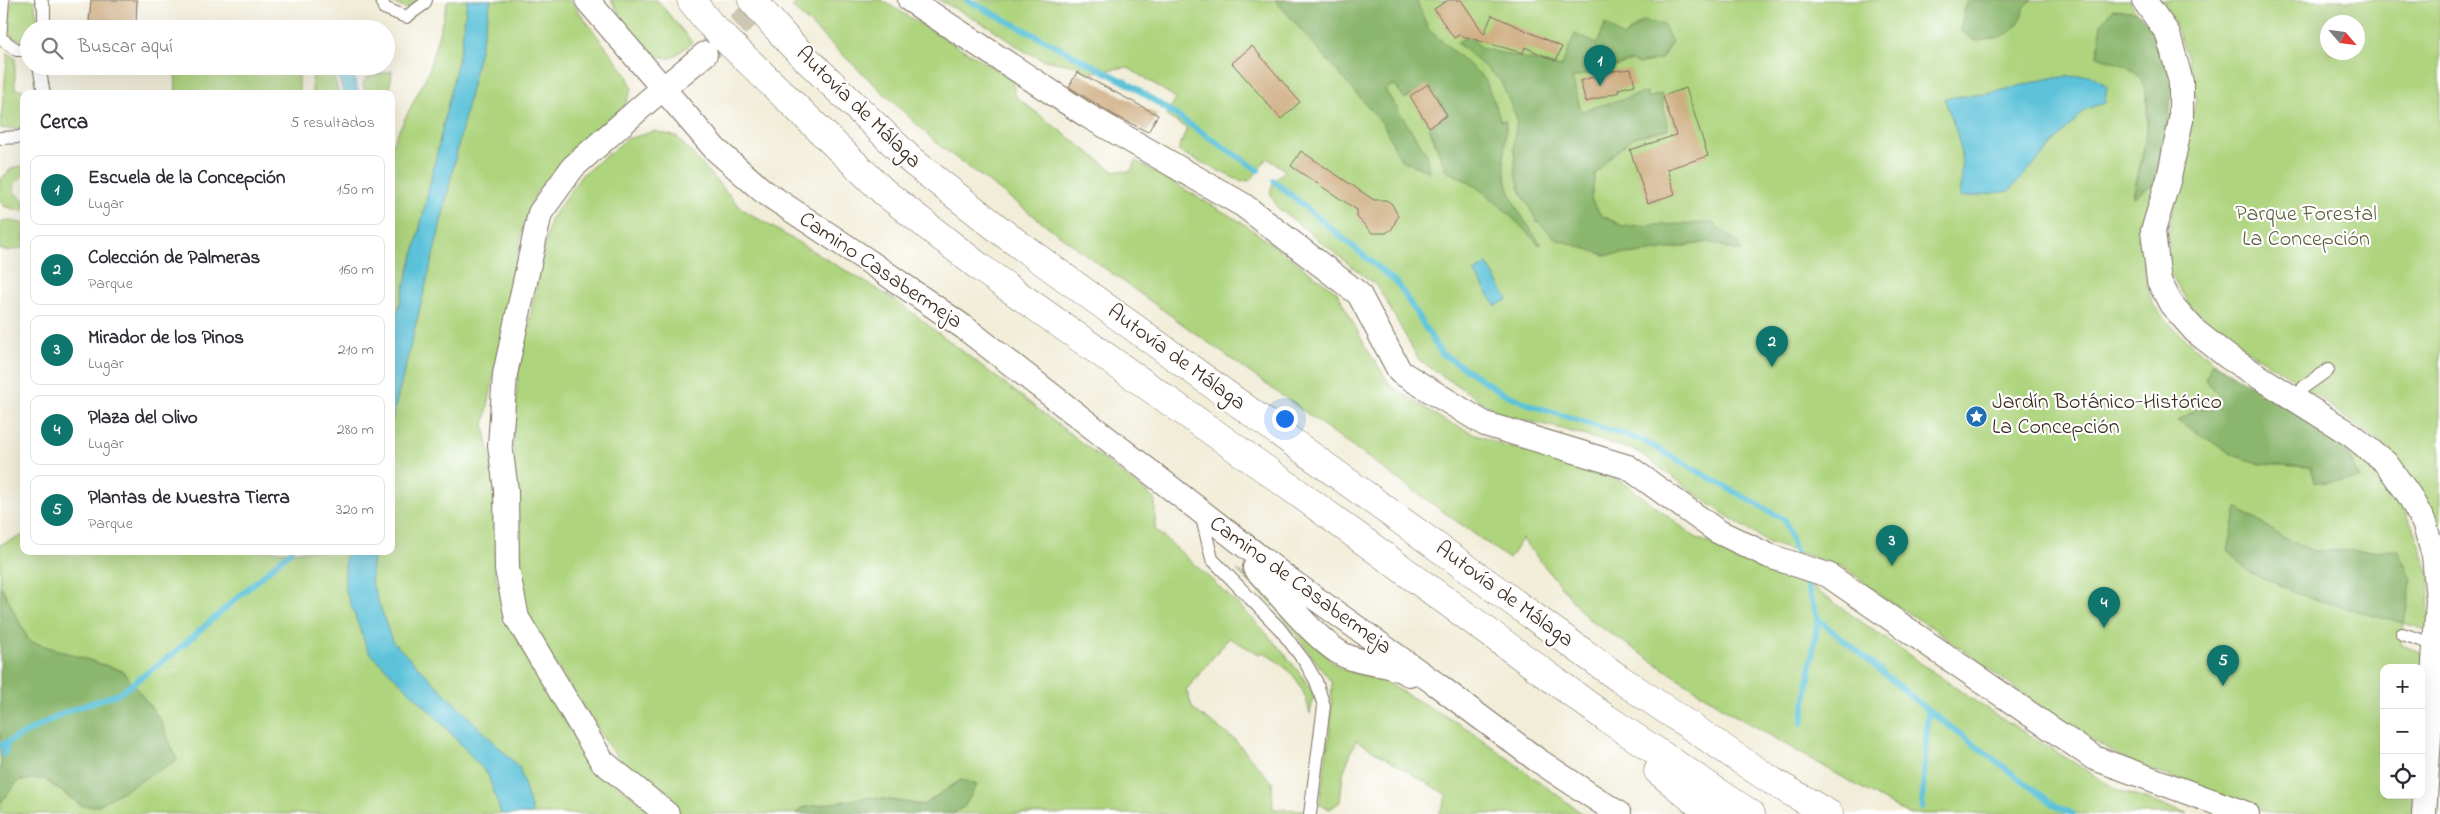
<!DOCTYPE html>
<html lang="es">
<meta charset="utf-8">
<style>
:root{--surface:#fff;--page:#f7f7f7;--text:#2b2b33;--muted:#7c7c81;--line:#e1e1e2;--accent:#0f766e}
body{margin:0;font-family:"Indie Flower",sans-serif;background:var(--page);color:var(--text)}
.controls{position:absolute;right:15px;bottom:15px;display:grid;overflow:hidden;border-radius:10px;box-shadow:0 5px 20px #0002}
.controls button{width:45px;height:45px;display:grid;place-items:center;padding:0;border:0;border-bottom:1px solid var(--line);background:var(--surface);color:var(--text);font:25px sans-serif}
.compass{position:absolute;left:2320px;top:15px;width:45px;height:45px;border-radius:50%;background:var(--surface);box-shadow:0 5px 20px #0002;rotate:118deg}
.you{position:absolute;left:1284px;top:418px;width:18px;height:18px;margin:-12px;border:4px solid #fff;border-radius:50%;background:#1a73e8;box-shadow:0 0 0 8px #1a73e833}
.badge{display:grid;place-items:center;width:32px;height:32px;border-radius:50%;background:var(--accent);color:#fff;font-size:16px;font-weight:700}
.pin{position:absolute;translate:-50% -41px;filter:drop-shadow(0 1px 2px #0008)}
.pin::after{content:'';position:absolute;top:26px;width:18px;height:15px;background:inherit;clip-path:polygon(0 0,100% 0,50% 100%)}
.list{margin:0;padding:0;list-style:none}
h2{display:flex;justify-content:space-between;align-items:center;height:65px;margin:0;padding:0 20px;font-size:21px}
h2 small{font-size:16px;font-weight:400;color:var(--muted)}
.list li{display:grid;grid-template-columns:32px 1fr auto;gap:15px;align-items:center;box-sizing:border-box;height:70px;margin:0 10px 10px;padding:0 10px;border:1px solid var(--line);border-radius:10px}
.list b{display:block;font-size:19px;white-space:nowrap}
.list p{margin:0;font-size:16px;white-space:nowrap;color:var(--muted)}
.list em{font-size:16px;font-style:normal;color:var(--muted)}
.icon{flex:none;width:28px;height:28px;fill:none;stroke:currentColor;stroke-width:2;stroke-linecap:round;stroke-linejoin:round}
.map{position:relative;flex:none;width:2440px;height:814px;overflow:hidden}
.search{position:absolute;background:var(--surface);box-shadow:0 5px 20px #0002;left:20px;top:20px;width:375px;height:55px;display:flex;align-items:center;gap:12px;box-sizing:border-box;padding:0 18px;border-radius:28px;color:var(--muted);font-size:19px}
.panel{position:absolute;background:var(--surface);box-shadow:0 5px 20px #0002;left:20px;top:90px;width:375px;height:465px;border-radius:10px}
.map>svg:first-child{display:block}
.green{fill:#aed47e;stroke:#747f4e;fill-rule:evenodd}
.forest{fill:#8ab66d;stroke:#627046}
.water{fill:#5cc2d9;stroke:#4c767c}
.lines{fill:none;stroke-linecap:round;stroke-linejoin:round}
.stream{stroke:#5cc2d9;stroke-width:6}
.building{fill:#cfae82}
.street-tunnel{stroke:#cdc6b3;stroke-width:24;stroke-dasharray:24 12;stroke-linecap:butt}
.lane-casing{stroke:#7b6e5f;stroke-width:14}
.street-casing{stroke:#7b6e5f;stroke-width:26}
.highway-casing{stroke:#7b6e5f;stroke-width:29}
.lane{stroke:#fff;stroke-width:12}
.street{stroke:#fff;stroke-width:24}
.highway{stroke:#fff;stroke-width:28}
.labels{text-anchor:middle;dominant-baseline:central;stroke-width:4.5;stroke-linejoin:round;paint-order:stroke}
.street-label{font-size:22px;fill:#3b2a1e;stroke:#fff}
.park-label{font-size:22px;fill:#5e5d3b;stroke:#fff}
.poi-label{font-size:22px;fill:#3b2a1e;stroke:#fff;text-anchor:start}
</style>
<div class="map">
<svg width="2440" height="814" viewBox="0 0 2440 814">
<rect width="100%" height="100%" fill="#fff"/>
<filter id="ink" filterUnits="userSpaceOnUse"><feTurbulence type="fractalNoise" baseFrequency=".02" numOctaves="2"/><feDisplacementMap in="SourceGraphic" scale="10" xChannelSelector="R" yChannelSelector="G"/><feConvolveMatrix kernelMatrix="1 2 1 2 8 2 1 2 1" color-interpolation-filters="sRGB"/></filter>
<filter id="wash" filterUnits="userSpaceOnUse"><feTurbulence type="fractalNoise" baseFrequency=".0096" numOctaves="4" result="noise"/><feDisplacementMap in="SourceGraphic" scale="20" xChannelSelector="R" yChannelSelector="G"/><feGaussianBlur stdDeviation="1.12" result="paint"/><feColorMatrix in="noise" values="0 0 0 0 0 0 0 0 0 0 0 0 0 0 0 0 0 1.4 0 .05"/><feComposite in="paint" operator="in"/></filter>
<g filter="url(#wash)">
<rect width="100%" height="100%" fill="#f1edd8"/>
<path class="green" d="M12 0H34L38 23 37 29H29V37L22 40 11 37 8 24Z
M393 0H419L406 9 395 4Z
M448 0H570L627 75 632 89 623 109 594 130 537 191 524 223 484 426 497 485 495 574 508 623 594 771 632 795 653 814H0L2 799 19 780 44 779 82 806 123 671 29 641 0 584V545L24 535V551H391V146L428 73Z
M611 0H657L692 42C687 46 677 56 670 58 651 62 620 15 611 0Z
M800 0H881L1012 79 1016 97 1112 170 1130 172 1136 161 1244 224 1337 292 1364 344 1391 386 1445 421 1504 446 1562 459 1623 482 1695 537 1813 588 1979 704 2118 790 2188 814H1907L1734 715 1587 618 1522 539 1509 559 1085 254 940 146 792 7Z
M939 0H2128L2137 12 2113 9 2146 58 2147 134 2133 196 2156 183C2145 226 2137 255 2151 299 2156 313 2182 336 2194 346 2270 413 2386 435 2419 545 2423 556 2429 569 2430 581 2430 597 2428 614 2427 630L2404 623 2401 645 2425 654 2421 706V668H2384V795H2415L2413 814H2274L2141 767 2100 745 2038 705 1933 628 1883 598 1846 568 1769 543 1718 510 1637 451 1562 429 1500 414 1419 360 1378 287 1277 207 1270 192 1274 181 1285 170 1267 158 1251 180 1242 182 1178 151 1187 128 1166 116 1176 98 1127 67 1089 73 1077 66 1044 60 1024 51 990 27Z
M2158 0H2440V537L2438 526 2424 496 2406 470 2380 443 2295 380 2215 330 2190 305 2168 272V234L2196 99 2188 58 2172 17ZM2328 22H2358V52H2328Z
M8 53 15 58V89L37 92 24 94V125L17 129 0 128Z
M175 66H299V94H176Z
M321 66H346L332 71 339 94H312L313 67Z
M392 71 389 94H365L363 83 366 81 365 78Z
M655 131 677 137 742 209 897 301 1155 499V529C1211 580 1273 630 1314 694L1310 714C1302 680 1293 672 1264 652L1259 654 1229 638 1186 690 1193 709 1235 740 1272 782 1273 809 1302 810V814H951L964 807 977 785 961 780 923 805 870 797 801 808 796 814H680L635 777 609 747 535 632 523 606 516 567 513 440 518 375 550 220 582 175 627 139Z
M24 165V175L14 185V192L24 200V212L4 206 0 201V180L11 169Z
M7 220 24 224V247L8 251 0 249V223Z
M1237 570 1282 604 1328 658 1339 668 1385 682 1468 729 1583 814H1439L1447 795 1356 740 1343 773 1340 802 1330 809 1319 805 1330 729 1332 683 1277 609Z
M2440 731V814H2434Z"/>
<path class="forest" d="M1275 0H1416L1429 30 1485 79 1501 121H1506C1506 137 1503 155 1505 171 1507 198 1526 223 1541 244L1539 245C1511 216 1484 186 1446 171L1429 127 1447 115 1428 85 1405 99 1394 84 1385 90 1426 153 1429 172 1401 160 1383 124Z
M1972 0H2034C2019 10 2026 10 2019 22 2009 38 1992 39 1976 41L1960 30 1966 4Z
M2113 9 2137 12C2147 23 2161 38 2165 53 2179 96 2166 142 2156 183L2133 197C2140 165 2163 95 2133 71 2124 63 2107 60 2097 56L2102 24Z
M1643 21 1664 25 1672 42 1661 59 1638 64 1632 61 1572 78 1581 111 1647 92V98L1661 94 1668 129 1634 137 1609 158 1595 175 1591 199 1601 215 1623 226 1712 223 1738 243 1741 252 1709 242 1644 253 1605 255 1556 239 1536 220 1520 190 1515 170 1514 141 1517 119 1500 80 1457 43 1469 34 1481 48 1561 67 1575 34 1597 44 1605 24 1623 37Z
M2213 363 2339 438 2360 479 2315 483 2311 467 2261 464 2235 456 2178 421 2198 408 2213 410 2218 394 2205 379Z
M2237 508 2283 537 2314 551 2397 550 2412 579 2404 623 2309 598 2249 572 2228 550Z
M0 584 29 641 123 671 160 719 177 760 97 806H83L44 779 19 780 0 803Z
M961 780 977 785 964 807 951 814H796L801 808 870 797 923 805Z"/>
<path class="water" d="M467 0H491L437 240 391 424V334L417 241 462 41Z
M352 71 359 94H344L338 75Z
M2091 75 2107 86 2105 103 2086 109 2009 191 1960 198C1965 155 1960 138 1944 98L1987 94 2051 78Z
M1487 264 1508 299 1496 306 1474 272Z
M345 551H373L371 580 392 641 519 767 533 814H501L488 775 438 719 368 651 345 589Z"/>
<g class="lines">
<path class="stream" d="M967 0 1131 85 1258 170
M1274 181 1398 284 1441 353 1503 393 1533 406 1644 441 1785 520 1798 560
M1803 574 1818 619 1928 710 2056 806 2073 814
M1802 723 1818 619
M0 746 68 711 120 693 174 653 291 551
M4 754 8 743
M1922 808 1928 710"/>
</g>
<g id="blocks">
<path class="building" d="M91 0H137L136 25 89 22Z
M1448 0H1461L1484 34 1492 15 1562 47 1556 61 1525 47 1523 53 1459 35 1454 38 1434 9Z
M1252 46 1300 102 1281 119 1232 63Z
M1631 69 1635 85 1618 89 1619 92 1586 102 1580 81 1613 71Z
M1077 72 1158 115 1148 132 1114 115 1069 87Z
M1428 84 1447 115 1429 127 1410 96Z
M1686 88 1708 156 1667 169 1675 194 1648 203 1630 150 1676 135 1663 96Z
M1301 151 1374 200H1386L1392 204 1398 216 1392 229 1386 233H1372L1357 217V210L1291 166Z"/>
</g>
</g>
<g filter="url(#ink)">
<use href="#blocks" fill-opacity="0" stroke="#7b6e5f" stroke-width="1"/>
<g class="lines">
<path class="street-tunnel" d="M710 49 767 0"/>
<defs>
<path id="lane" d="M41 0 44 8V29
M382 0 384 8 406 17 424 4 426 0
M0 38 17 50H29
M0 39 3 0
M39 66 44 94
M0 138 21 137 24 134
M2296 398 2304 387 2328 370
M1201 514 1212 559 1280 629 1305 662 1316 681 1324 706 1310 814
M2402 634 2437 645"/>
<path id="street" d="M587 0 715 149 763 191 868 261 965 328 1284 576 1436 684 1536 759 1619 814
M910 0 1088 116 1243 205 1359 294 1400 372 1485 424 1628 467 1717 531 1769 556 1828 575 2094 758 2247 814
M2144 0 2168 34 2181 82V120L2169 178 2153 231 2159 281 2171 304 2195 331 2228 357 2350 434 2386 463 2409 495 2424 523 2434 555 2438 601 2424 814
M1255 568C1277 591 1320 645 1346 656 1369 666 1386 661 1409 674
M667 814 602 761 517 618 507 569 506 490 500 445 505 374 540 213 573 167 648 101 705 54"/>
<path id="highway" d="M691 0 710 24 884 192 982 269 1268 471 1606 718 1751 814
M752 0 792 45 912 161 1006 235 1620 679 1772 781 1829 814
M1658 771 1711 814"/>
</defs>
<use href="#lane" class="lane-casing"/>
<use href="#street" class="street-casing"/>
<use href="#highway" class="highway-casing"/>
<use href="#lane" class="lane"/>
<use href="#street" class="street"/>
<use href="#highway" class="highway"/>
</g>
</g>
<defs>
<symbol id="sight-disc" viewBox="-11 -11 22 22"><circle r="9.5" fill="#1f6fb2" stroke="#fff"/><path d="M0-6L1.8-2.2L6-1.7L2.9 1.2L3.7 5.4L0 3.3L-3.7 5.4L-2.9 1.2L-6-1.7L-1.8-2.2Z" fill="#fff"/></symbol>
</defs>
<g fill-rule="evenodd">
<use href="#sight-disc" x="1964" y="404" width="25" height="25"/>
</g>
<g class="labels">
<g class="street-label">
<text transform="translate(858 108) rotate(44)">Autovía de Málaga</text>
<text transform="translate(880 271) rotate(34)">Camino Casabermeja</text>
<text transform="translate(1176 358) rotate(36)">Autovía de Málaga</text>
<text transform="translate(1300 586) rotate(36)">Camino de Casabermeja</text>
<text transform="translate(1504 595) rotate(36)">Autovía de Málaga</text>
</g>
<g class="park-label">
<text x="2306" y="215">Parque Forestal<tspan x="2306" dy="25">La Concepción</tspan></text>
</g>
<g class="poi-label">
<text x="1992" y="403">Jardín Botánico-Histórico<tspan x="1992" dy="25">La Concepción</tspan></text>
</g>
</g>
</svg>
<div class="controls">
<button>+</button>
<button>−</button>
<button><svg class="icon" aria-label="locate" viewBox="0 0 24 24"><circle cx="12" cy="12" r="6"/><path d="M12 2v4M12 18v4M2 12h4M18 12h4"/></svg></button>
</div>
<svg class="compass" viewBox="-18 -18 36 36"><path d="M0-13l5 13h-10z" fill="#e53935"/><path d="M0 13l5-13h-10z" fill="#7c7c81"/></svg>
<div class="you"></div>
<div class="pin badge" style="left:1600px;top:86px">1</div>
<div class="pin badge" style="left:1772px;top:367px">2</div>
<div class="pin badge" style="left:1892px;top:566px">3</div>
<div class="pin badge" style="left:2104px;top:628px">4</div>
<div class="pin badge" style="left:2223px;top:686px">5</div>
<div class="search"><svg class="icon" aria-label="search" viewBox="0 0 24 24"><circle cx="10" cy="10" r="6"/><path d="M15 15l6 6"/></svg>Buscar aquí</div>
<section class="panel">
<h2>Cerca<small>5 resultados</small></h2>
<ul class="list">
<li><span class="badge">1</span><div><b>Escuela de la Concepción</b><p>Lugar</p></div><em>150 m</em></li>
<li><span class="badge">2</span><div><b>Colección de Palmeras</b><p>Parque</p></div><em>160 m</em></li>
<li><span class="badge">3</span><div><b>Mirador de los Pinos</b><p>Lugar</p></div><em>210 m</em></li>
<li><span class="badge">4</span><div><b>Plaza del Olivo</b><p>Lugar</p></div><em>280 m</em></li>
<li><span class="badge">5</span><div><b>Plantas de Nuestra Tierra</b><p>Parque</p></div><em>320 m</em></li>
</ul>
</section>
</div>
